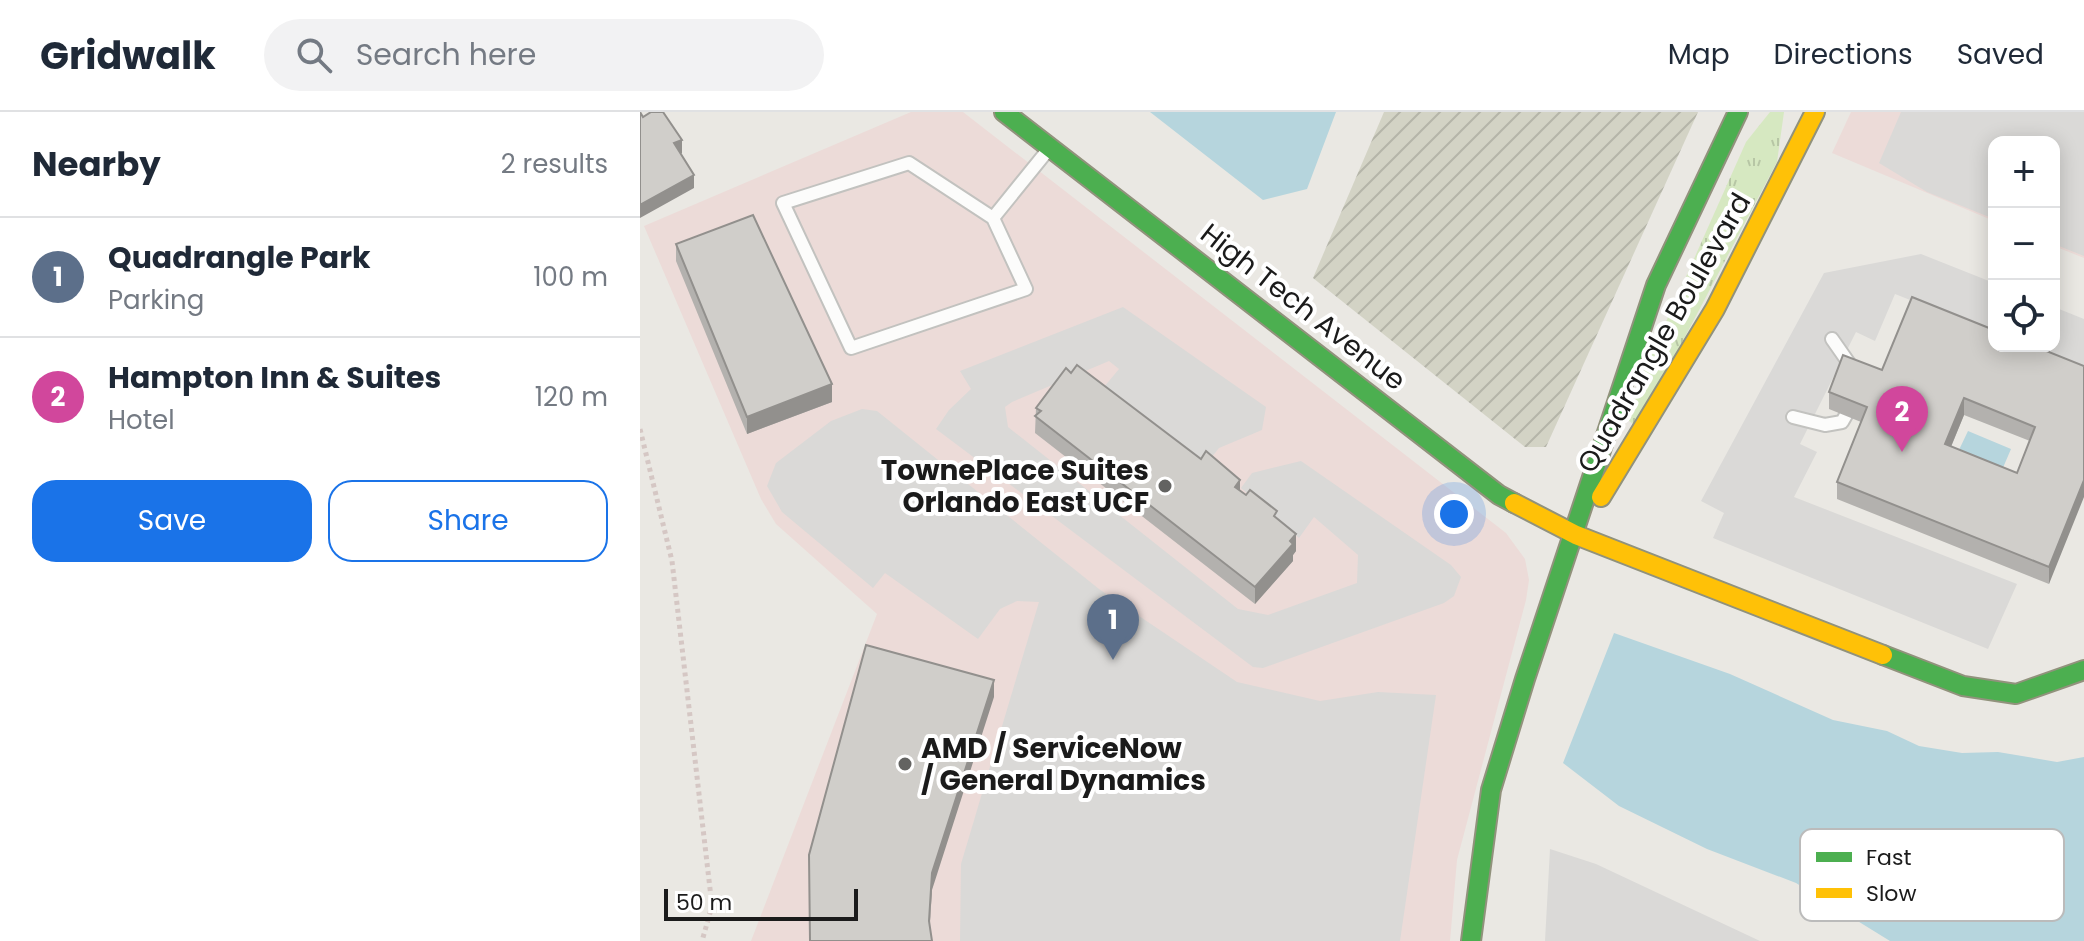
<!DOCTYPE html>
<meta charset="utf-8">
<style>
:root{--surface:#fff;--page:#f2f2f3;--text:#1f2937;--muted:#747a83;--line:#e0e1e3;--accent:#1a73e8}
body{margin:0;font-family:Poppins,sans-serif;background:var(--page);color:var(--text)}
.controls{position:absolute;right:24px;top:24px;display:grid;overflow:hidden;border-radius:16px;box-shadow:0 4px 20px #0003}
.controls button{width:72px;height:72px;display:grid;place-items:center;padding:0;border:0;border-bottom:2px solid var(--line);background:var(--surface);color:var(--text);font:40px sans-serif}
.scale{position:absolute;left:24px;bottom:20px;width:194px;box-sizing:border-box;padding-left:8px;border:4px solid #1b1b1b;border-top:0;font-size:22px;line-height:28px;white-space:nowrap;color:#1b1b1b;-webkit-text-stroke:6px #fff;paint-order:stroke}
.you{position:absolute;left:814px;top:402px;width:28px;height:28px;margin:-20px;border:6px solid #fff;border-radius:50%;background:#1a73e8;box-shadow:0 0 0 12px #1a73e833}
.badge{display:grid;place-items:center;width:52px;height:52px;border-radius:50%;background:var(--accent);color:#fff;font-size:26px;font-weight:700}
.pin{position:absolute;translate:-50% -66px;filter:drop-shadow(0 2px 4px #0008)}
.pin::after{content:'';position:absolute;top:42px;width:28px;height:24px;background:inherit;clip-path:polygon(0 0,100% 0,50% 100%)}
.list{margin:0;padding:0;list-style:none}
h2{display:flex;justify-content:space-between;align-items:center;height:104px;margin:0;padding:0 32px;font-size:34px}
h2 small{font-size:26px;font-weight:400;color:var(--muted)}
.list li{display:grid;grid-template-columns:52px 1fr auto;gap:24px;align-items:center;box-sizing:border-box;height:120px;padding:0 32px;border-top:2px solid var(--line)}
.list b{display:block;font-size:30px;white-space:nowrap}
.list p{margin:0;font-size:26px;white-space:nowrap;color:var(--muted)}
.list em{font-size:26px;font-style:normal;color:var(--muted)}
.actions{display:flex;gap:16px;padding:24px 32px}
.actions a{flex:1;padding:18px 0;border:2px solid var(--accent);border-radius:24px;text-align:center;font-size:28px;color:var(--accent)}
.actions .main{background:var(--accent);color:#fff}
.icon{flex:none;width:44px;height:44px;fill:none;stroke:currentColor;stroke-width:2;stroke-linecap:round;stroke-linejoin:round}
.map{position:relative;flex:none;width:1444px;height:829px;overflow:hidden}
header{display:flex;align-items:center;gap:48px;box-sizing:border-box;height:112px;padding:0 40px;background:var(--surface);border-bottom:2px solid var(--line)}
header strong{font-size:38px}
nav{display:flex;gap:44px;margin-inline-start:auto;font-size:28px}
.search{width:560px;height:72px;background:var(--page);display:flex;align-items:center;gap:20px;box-sizing:border-box;padding:0 28px;border-radius:44px;color:var(--muted);font-size:30px}
main{display:flex}
aside{flex:1;background:var(--surface)}
.map>svg:first-child{display:block}
.commercial{fill:#ecdbd8}
.construction{fill:url(#construction-furrows)}
.grass{fill:url(#grass-tufts)}
.parking{fill:#dad9d7}
.water{fill:#b6d5dd}
.lines{fill:none;stroke-linecap:round;stroke-linejoin:round}
.lane-casing{stroke:#c2c2bf;stroke-width:16}
.fast-casing{stroke:#91927c;stroke-width:22}
.slow-casing{stroke:#91927c;stroke-width:22}
.path{stroke:#d5c7c4;stroke-width:5;stroke-dasharray:4 4;stroke-linecap:butt}
.lane{stroke:#fcfcfb;stroke-width:12}
.fast{stroke:#4caf50;stroke-width:18}
.slow{stroke:#ffc107;stroke-width:18}
.wall{fill:#b3b1ae;fill-rule:evenodd}
.shaded-wall{fill:#92908d}
.building{fill:#d0ceca;stroke:#92908d;stroke-width:2;fill-rule:evenodd}
.poi-dot{fill:#636361;stroke:#fff;stroke-width:3}
.labels{text-anchor:middle;dominant-baseline:central;stroke-width:8;stroke-linejoin:round;paint-order:stroke}
.street-label{font-size:28px;fill:#1b1b1b;stroke:#fff}
.poi-label{font-size:28px;font-weight:bold;fill:#1b1b1b;stroke:#fff;text-anchor:end}
.key{fill:#fff;stroke:#bbb;stroke-width:2}
.key-label{font-size:22px;fill:#1b1b1b}
</style>
<header>
<strong>Gridwalk</strong>
<div class="search"><svg class="icon" aria-label="search" viewBox="0 0 24 24"><circle cx="10" cy="10" r="6"/><path d="M15 15l6 6"/></svg>Search here</div>
<nav><a>Map</a><a>Directions</a><a>Saved</a></nav>
</header>
<main>
<aside>
<h2>Nearby<small>2 results</small></h2>
<ul class="list">
<li><span class="badge" style="background:#5c6f8a">1</span><div><b>Quadrangle Park</b><p>Parking</p></div><em>100 m</em></li>
<li><span class="badge" style="background:#d1479c">2</span><div><b>Hampton Inn &amp; Suites</b><p>Hotel</p></div><em>120 m</em></li>
</ul>
<div class="actions"><a class="main">Save</a><a>Share</a></div>
</aside>
<div class="map">
<svg width="1444" height="829" viewBox="0 0 1444 829">
<defs>
<pattern id="construction-furrows" width="10" height="10" patternUnits="userSpaceOnUse" patternTransform="scale(2)"><rect width="10" height="10" fill="#d3d3c5"/><path d="M-1 1l2-2M0 10L10 0M9 11l2-2" fill="none" stroke="#b5b5a9"/></pattern>
<pattern id="grass-tufts" width="24" height="20" patternUnits="userSpaceOnUse" patternTransform="scale(2)"><rect width="24" height="20" fill="#d6e8c1"/><path d="M3 7l-1-3M5 7V3M7 7l1-3M15 17l-1-3M17 17v-4M19 17l1-3" fill="none" stroke="#b7c6a5"/></pattern>
</defs>
<rect width="100%" height="100%" fill="#eae8e3"/>
<path class="commercial" d="M271 0H323L866 421 885 447 889 468 886 488 817 748 810 829H111L237 502 136 412 121 387 4 114Z
M1211 0H1444V146L1414 134V30H1354V109L1192 41Z"/>
<path class="construction" d="M744 0H1058L906 335H885L673 166Z"/>
<path class="grass" d="M1130 0H1144L1137 50 997 316 984 304 1106 30Z"/>
<path class="parking" d="M1261 0H1444V144L1414 132V30H1354V107L1287 80 1239 51Z
M1281 142 1354 171V221L1255 182 1235 229 1216 220 1160 332 1177 340 1154 385 1377 472 1348 537 1073 426 1084 401 1061 389 1184 161Z
M483 195 626 295 622 318 579 336 567 351 464 275 479 257 469 249 372 290 365 295 368 315 598 497 628 503 717 471 718 443 674 405 659 426 601 376 612 361 661 349 811 453 821 465 814 484 804 491 623 556 613 555 296 317 309 298 331 277 320 259Z
M1414 195 1444 207V257L1386 234H1414Z
M222 297 237 299 459 477 597 570 680 589 738 580 796 583 760 829H320L321 752 399 490 377 489 360 497 338 527 245 461 233 476 142 400 127 374 136 351 191 309Z
M910 737 956 752 1120 829H905Z"/>
<path class="water" d="M510 0H696L667 77 623 88Z
M1328 319 1371 337 1362 358 1318 340Z
M974 521 1090 562 1193 608 1247 619 1279 634 1322 641 1358 640 1417 650 1444 645V829H1250L1156 771 1067 737 979 694 923 651Z"/>
<g class="lines">
<defs>
<path id="lane" d="M353 106 269 51 143 91 211 236 386 177 353 106 408 38
M1192 227 1213 257
M1153 305 1185 313 1202 310 1206 303"/>
<path id="fast" d="M364 0 859 383 874 391
M1243 543 1323 574 1376 582 1444 558
M831 829 851 678 885 567 1016 173 1098 0"/>
<path id="slow" d="M961 385 1075 197 1175 0
M874 391 936 423 1243 543"/>
</defs>
<use href="#lane" class="lane-casing"/>
<use href="#fast" class="fast-casing"/>
<use href="#slow" class="slow-casing"/>
<path class="path" d="M0 317 32 449 72 794 62 829"/>
<use href="#lane" class="lane"/>
<use href="#fast" class="fast"/>
<use href="#slow" class="slow"/>
</g>
<path class="wall" d="M36 132 192 290 107 322 36 149Z
M1444 254 1409 472 1197 387V370L1221 310 1189 297V280L1242 258ZM1324 303 1390 329 1377 361 1311 335Z
M431 261 600 379 637 406 656 439 653 443V449L615 492 395 321 396 296Z"/>
<path class="shaded-wall" d="M42 28V41L34 45V31Z
M54 63V76L0 106V93Z
M192 272V290L107 322V305Z
M1324 286V303L1305 349V332Z
M600 368V385L595 375Z
M1444 368V385L1409 472V455Z
M656 422V439L653 443V449L615 492V475Z
M354 568V585L292 778 289 826 292 761Z"/>
<path class="building" d="M0 0 3 5 11 0H23L42 28 34 31 54 63 0 93Z
M113 103 192 272 107 305 36 132Z
M1272 185 1354 218V234H1394L1444 254V368L1409 455 1197 370 1227 295 1189 280 1203 243 1242 258ZM1324 286 1395 315 1377 361 1305 332Z
M437 253 561 347 566 339 600 368 595 375 606 383 610 378 637 399 634 404 656 422 650 429 653 432 615 475 395 304 401 299 396 296 426 256 431 261Z
M226 533 354 568 292 761 289 809 292 829H170L169 743Z"/>
<g class="poi-dot">
<circle cx="525" cy="374" r="8"/>
<circle cx="265" cy="652" r="8"/>
</g>
<g class="labels">
<g class="street-label">
<text transform="translate(663 195) rotate(38)">High Tech Avenue</text>
<text transform="translate(1024 221) rotate(-60)">Quadrangle Boulevard</text>
</g>
<g class="poi-label">
<text x="509" y="358">TownePlace Suites<tspan x="509" dy="32">Orlando East UCF</tspan></text>
<text x="281" y="636" text-anchor="start">AMD / ServiceNow<tspan x="281" dy="32">/ General Dynamics</tspan></text>
</g>
</g>
<rect x="1160" y="717" width="264" height="92" rx="12" class="key"/>
<rect x="1176" y="740" width="36" height="10" fill="#4caf50"/>
<rect x="1176" y="776" width="36" height="10" fill="#ffc107"/>
<g class="key-label">
<text x="1226" y="753">Fast</text>
<text x="1226" y="789">Slow</text>
</g>
</svg>
<div class="controls">
<button>+</button>
<button>−</button>
<button><svg class="icon" aria-label="locate" viewBox="0 0 24 24"><circle cx="12" cy="12" r="6"/><path d="M12 2v4M12 18v4M2 12h4M18 12h4"/></svg></button>
</div>
<div class="scale">50 m</div>
<div class="you"></div>
<div class="pin badge" style="left:473px;top:548px;background:#5c6f8a">1</div>
<div class="pin badge" style="left:1262px;top:340px;background:#d1479c">2</div>
</div>
</main>
